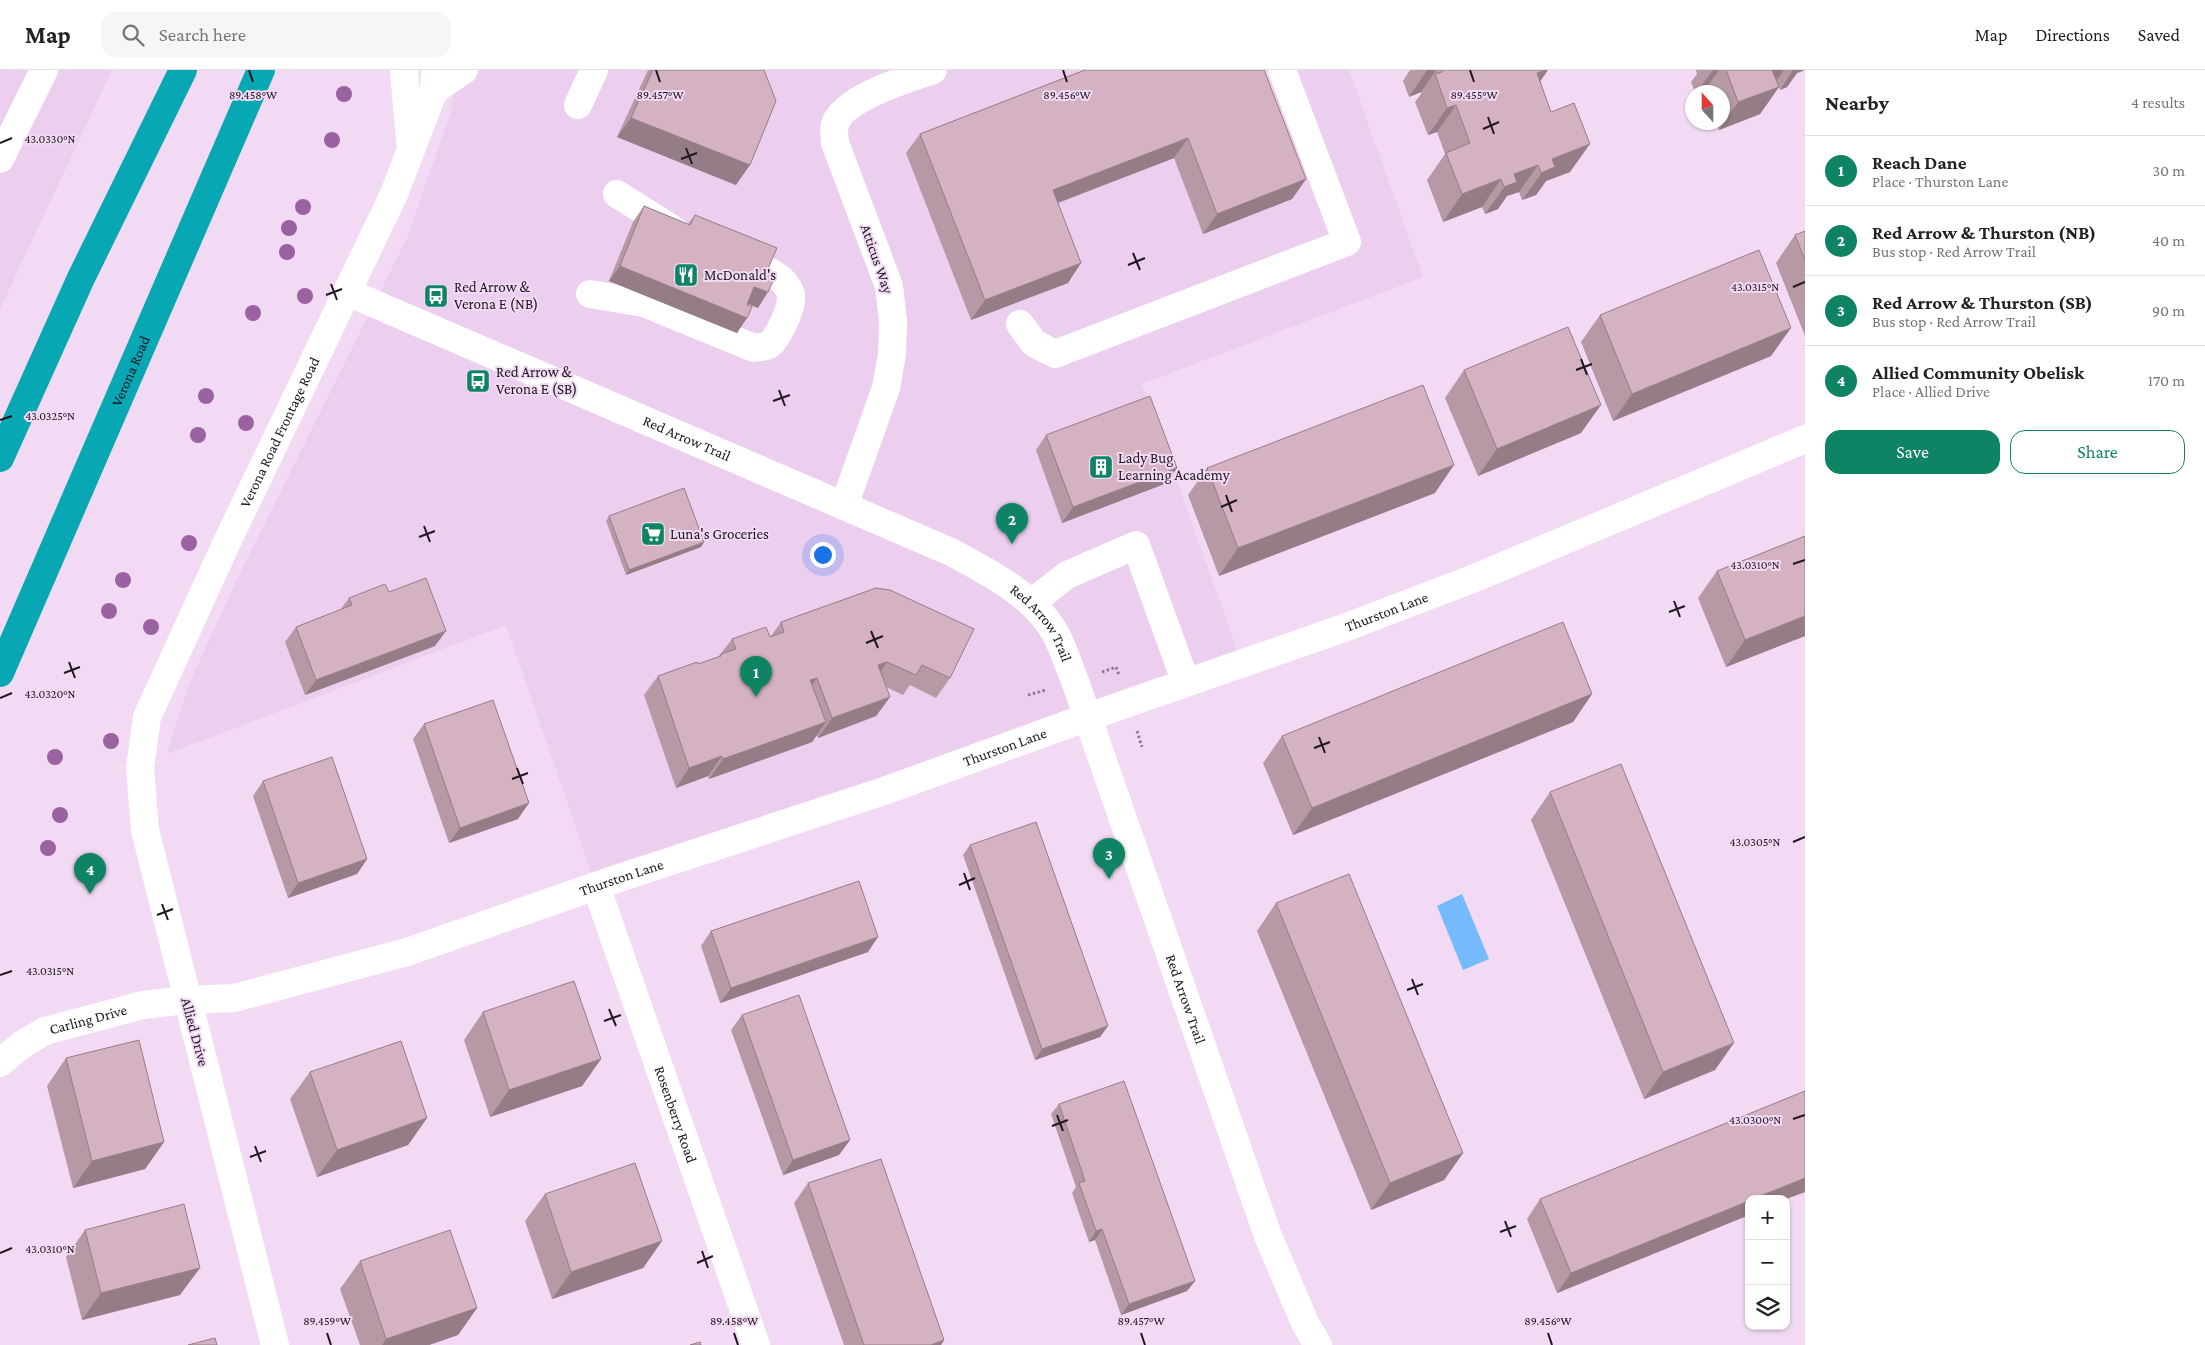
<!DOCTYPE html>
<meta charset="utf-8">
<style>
:root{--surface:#fff;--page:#f6f6f6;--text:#222;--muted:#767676;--line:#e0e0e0;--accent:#0f8464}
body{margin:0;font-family:"Crimson Pro",serif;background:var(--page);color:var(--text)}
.controls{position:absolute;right:15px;bottom:15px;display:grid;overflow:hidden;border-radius:10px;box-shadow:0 1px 4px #0004}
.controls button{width:45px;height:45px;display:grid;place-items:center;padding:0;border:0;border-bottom:1px solid var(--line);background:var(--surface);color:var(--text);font:25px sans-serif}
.compass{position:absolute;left:1685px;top:15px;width:45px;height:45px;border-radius:50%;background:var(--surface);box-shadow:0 1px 4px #0004;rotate:339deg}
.you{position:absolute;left:822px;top:484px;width:18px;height:18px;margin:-12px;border:4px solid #fff;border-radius:50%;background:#1a73e8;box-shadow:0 0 0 8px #1a73e833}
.badge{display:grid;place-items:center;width:32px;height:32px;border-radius:50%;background:var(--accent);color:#fff;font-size:16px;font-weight:700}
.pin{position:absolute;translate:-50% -41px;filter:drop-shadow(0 1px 2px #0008)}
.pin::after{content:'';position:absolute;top:26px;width:18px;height:15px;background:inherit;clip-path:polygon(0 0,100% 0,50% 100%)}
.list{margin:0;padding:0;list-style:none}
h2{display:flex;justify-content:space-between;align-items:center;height:65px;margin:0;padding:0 20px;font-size:21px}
h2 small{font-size:16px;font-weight:400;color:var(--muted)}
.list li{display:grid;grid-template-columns:32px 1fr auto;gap:15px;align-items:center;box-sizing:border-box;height:70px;padding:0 20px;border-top:1px solid var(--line)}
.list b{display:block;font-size:19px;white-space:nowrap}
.list p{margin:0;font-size:16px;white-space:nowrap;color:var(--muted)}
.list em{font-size:16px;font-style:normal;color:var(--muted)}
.actions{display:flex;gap:10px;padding:15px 20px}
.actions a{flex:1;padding:11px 0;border:1px solid var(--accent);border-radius:15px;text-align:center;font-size:18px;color:var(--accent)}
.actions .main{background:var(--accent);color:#fff}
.icon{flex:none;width:28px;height:28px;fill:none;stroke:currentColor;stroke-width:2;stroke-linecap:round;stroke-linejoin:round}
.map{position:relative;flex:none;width:1805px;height:1275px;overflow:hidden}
header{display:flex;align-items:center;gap:30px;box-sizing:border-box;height:70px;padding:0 25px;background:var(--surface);border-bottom:1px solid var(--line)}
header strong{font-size:24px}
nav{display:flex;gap:28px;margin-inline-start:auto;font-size:18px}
.search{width:350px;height:45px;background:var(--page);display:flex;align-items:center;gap:12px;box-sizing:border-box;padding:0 18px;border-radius:15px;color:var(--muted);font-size:19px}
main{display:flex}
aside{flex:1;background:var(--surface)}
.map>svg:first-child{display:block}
.built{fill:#ecceef}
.water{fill:#74bafc}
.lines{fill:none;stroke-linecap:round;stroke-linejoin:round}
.path{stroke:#8e7d90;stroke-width:3;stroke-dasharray:2.5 2.5;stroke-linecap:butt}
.minor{stroke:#fff;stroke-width:28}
.highway{stroke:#07a7b3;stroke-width:28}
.tree{fill:#9a62a0}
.wall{fill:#b799a6}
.shaded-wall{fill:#957d87}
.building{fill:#d5b2c1;stroke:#957d87}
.ticks{fill:none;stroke:#1f1720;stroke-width:2}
.labels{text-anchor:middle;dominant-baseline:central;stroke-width:4;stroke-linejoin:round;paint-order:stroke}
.street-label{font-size:15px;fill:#1f1720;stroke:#f2daf5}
.poi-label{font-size:15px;fill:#1f1720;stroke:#f2daf5;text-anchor:start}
.ticks-label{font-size:12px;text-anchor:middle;fill:#1f1720;stroke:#f2daf5;stroke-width:4;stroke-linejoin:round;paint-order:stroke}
</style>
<header>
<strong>Map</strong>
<div class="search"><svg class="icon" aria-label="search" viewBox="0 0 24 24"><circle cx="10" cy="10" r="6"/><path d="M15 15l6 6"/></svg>Search here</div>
<nav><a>Map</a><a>Directions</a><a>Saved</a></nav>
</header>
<main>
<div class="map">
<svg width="1805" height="1275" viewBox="0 0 1805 1275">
<rect width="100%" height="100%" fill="#f2daf5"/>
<path class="built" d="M0 0H112L0 239Z
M454 0H1349L1423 207 1142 314 1242 593 596 816 506 555 167 684 188 616 239 505 407 168 452 39Z"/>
<path class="water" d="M1462 824 1489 889 1463 900 1437 836Z"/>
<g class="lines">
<path class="path" d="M1102 602 1116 597 1119 605
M1028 625 1046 620
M1137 661 1142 677"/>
<g class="minor">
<path d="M404 0 410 71"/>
<path d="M434 20 464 0"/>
<path d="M578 35 594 0"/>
<path d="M0 89 44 0"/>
<path d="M617 124 674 160"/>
<path id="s1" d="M347 222 951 482C988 502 1031 523 1054 561 1063 576 1068 595 1075 611L1268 1166 1305 1253 1318 1275"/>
<path d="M590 224 644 233 754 278C758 277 765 277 769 275 778 268 793 237 791 225 788 212 775 204 764 199"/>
<path d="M1020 254 1034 273 1055 284 1347 172 1282 0"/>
<path d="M844 436 886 318 892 284 893 251 889 216 835 73C835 68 833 59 835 54 845 27 908 9 933 0"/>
<path d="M1031 533 1067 505 1136 475 1186 613"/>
<path id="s2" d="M596 816 756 1275"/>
<path id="s3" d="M0 993 23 974 45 961 143 935 186 930 234 928 407 882 613 810 884 721 1088 647 1344 558 1475 508 1805 369"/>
<path id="s4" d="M275 1275 145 760 140 698 147 647 227 472 394 124 434 20 435 0"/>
</g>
<g class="highway">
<path d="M0 388 81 208 183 0"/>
<path id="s5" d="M0 603 261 0"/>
</g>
</g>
<g class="tree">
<circle cx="344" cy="24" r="8"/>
<circle cx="332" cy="70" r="8"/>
<circle cx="303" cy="137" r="8"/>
<circle cx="289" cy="158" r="8"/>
<circle cx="287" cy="182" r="8"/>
<circle cx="305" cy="226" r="8"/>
<circle cx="253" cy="243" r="8"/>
<circle cx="206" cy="326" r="8"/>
<circle cx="246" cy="353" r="8"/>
<circle cx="198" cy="365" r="8"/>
<circle cx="189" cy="473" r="8"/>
<circle cx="123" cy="510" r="8"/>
<circle cx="109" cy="541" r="8"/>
<circle cx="151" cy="557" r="8"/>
<circle cx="111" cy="671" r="8"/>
<circle cx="55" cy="687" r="8"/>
<circle cx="60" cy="745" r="8"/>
<circle cx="48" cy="778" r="8"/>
</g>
<path class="wall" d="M648 0H764L736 115 617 67Z
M1085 0 1306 109 1292 129 1203 164 1174 88 1058 133 1068 213 971 250 906 83 920 64Z
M1410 0H1548L1540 11 1570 102 1546 111 1536 125 1522 130 1519 122 1507 126 1498 139 1485 144 1482 137 1443 152 1427 110 1445 84 1437 62 1428 65 1415 32 1421 24V22L1409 27 1403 11Z
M1696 0H1805L1797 3 1787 17 1780 20 1779 17 1760 44 1719 60 1716 52H1722V22H1705L1704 21 1700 22H1695L1691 12 1697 4Z
M644 136 688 154 695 145 766 203 758 238 747 234 737 263 609 211 633 152Z
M1805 161V266L1776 193 1795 165Z
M1600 245 1771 286 1613 351 1581 272Z
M1464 300 1581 363 1478 406 1445 328Z
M1046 365 1167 413 1062 453 1036 380Z
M1207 398 1435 423 1219 506 1188 425Z
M609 446 701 477 626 505 606 451Z
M1805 466V566L1726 597 1698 528 1717 501Z
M876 518 950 608 936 628 910 615 903 625 886 617 890 627 876 646 818 668 817 665 812 672 709 709 708 706 676 718 644 625 658 606 698 594 718 587 732 569 771 566 781 552Z
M389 522 435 576 305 625 285 572 296 557 340 540 349 528Z
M1592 624 1573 652 1293 765 1263 693 1282 666Z
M424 654 518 749 449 773 413 669Z
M263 711 367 789 357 804 288 828 253 726Z
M1550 722 1715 1000 1644 1029 1531 750Z
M970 775 1108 956 1100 967 1035 990 963 785Z
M1276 833 1463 1083 1444 1110 1371 1140 1257 861Z
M711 861 868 882 720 933 701 876Z
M483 942 601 989 582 1016 490 1047 464 970Z
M742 945 850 1070 839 1085 783 1105 731 960Z
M66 988 164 1072 145 1099 73 1118 47 1016Z
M310 1002 427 1048 408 1075 317 1107 290 1029Z
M1805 1021V1122L1786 1129H1749V1145L1557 1223 1527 1149 1540 1129Z
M1059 1034 1195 1211 1187 1221 1121 1245 1095 1170 1089 1172 1072 1123 1076 1117 1051 1044Z
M808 1113 944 1270 941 1275H844L794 1133Z
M545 1124 662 1171 643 1198 552 1229 525 1151Z
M85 1160 180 1225 82 1250 66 1187Z
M360 1191 477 1238 458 1265 429 1275H360L340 1219Z"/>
<path class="shaded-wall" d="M1427 0H1436L1421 22 1409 27Z
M1545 0H1548L1530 26 1537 3Z
M1713 0H1719L1704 21 1700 22H1697Z
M1766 0H1784L1776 11Z
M1793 0H1805L1797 3 1787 17 1780 20Z
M1779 17 1760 44 1719 60 1738 32Z
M1456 35 1437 62 1428 65 1447 38Z
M631 48 750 95 736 115 617 67Z
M1188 68 1174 88 1039 140 1053 120Z
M1590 74 1570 102 1546 111 1536 125 1522 130 1552 89Z
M1538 95 1519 122 1507 126 1498 139 1485 144 1514 104Z
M1306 109 1292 129 1203 164 1217 144Z
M1501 109 1482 137 1443 152 1462 124Z
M1081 193 1068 213 971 250 985 230Z
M620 196 747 248 737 263 609 211Z
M754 217 768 222 758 238 743 232Z
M1791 258 1771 286 1613 351 1632 324Z
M1601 335 1581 363 1478 406 1497 379Z
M1454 395 1435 423 1219 506 1238 478Z
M1177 398 1167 413 1062 453 1073 437Z
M704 472 701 477 626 505 629 500Z
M1805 546V566L1726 597 1745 570Z
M446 561 435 576 305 625 316 610Z
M887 592 874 612 878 595Z
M817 608 803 628 810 610Z
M1592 624 1573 652 1293 765 1312 738Z
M890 627 876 646 818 668 832 648Z
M826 652 812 672 709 709 723 689Z
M722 686 708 706 676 718 689 698Z
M529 733 518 749 449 773 460 758Z
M367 789 357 804 288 828 298 813Z
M878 867 868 882 720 933 731 918Z
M1108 956 1100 967 1035 990 1042 979Z
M1734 973 1715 1000 1644 1029 1663 1002Z
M601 989 582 1016 490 1047 509 1020Z
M427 1048 408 1075 317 1107 337 1080Z
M850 1070 839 1085 783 1105 793 1090Z
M164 1072 145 1099 73 1118 92 1091Z
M1463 1083 1444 1110 1371 1140 1390 1113Z
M1805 1108V1122L1786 1129H1753Z
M1749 1131V1145L1557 1223 1571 1203Z
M1102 1159 1095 1170 1089 1172 1096 1161Z
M662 1171 643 1198 552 1229 571 1202Z
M200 1198 180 1225 82 1250 101 1223Z
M1195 1211 1187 1221 1121 1245 1129 1234Z
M477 1238 458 1265 429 1275H382L386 1269Z
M944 1270 941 1275H931Z"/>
<path class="building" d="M653 0H764L776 31 750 95 631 48Z
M1085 0H1264L1306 109 1217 144 1188 68 1053 120 1081 193 985 230 920 64Z
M1442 0H1545L1537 3 1551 42 1574 33 1590 74 1552 89 1555 97 1541 103 1538 95 1514 104 1517 112 1504 117 1501 109 1462 124 1446 83 1470 73 1456 35 1447 38 1435 4 1442 2Z
M1726 0H1772L1779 17 1738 32Z
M644 136 690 155 695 145 777 178 766 203 775 207 768 222 754 217 747 235 752 237 747 248 620 196Z
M1805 161V190L1795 165Z
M1759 180 1791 258 1632 324 1600 245Z
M1568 257 1601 335 1497 379 1464 300Z
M1423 315 1454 395 1238 478 1207 398Z
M1150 326 1177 398 1073 437 1046 365Z
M684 418 704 472 629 500 609 446Z
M1805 466V546L1745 570 1717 501Z
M426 508 446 561 316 610 296 557 352 535 349 528 385 514 389 522Z
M876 518 890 520 974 559 950 608 922 595 916 605 887 592 878 595 890 627 832 648 817 608 810 610 826 652 723 689 722 686 689 698 658 606 697 592 698 594 721 586V584L736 579 732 569 766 557 770 567 784 562 781 552Z
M1563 552 1592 624 1312 738 1282 666Z
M493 630 529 733 460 758 424 654Z
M332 687 367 789 298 813 263 711Z
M1621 694 1734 973 1663 1002 1550 722Z
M1036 752 1108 956 1042 979 970 775Z
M1349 804 1463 1083 1390 1113 1276 833Z
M859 811 878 867 731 918 711 861Z
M574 911 601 989 509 1020 483 942Z
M799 925 850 1070 793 1090 742 945Z
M139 970 164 1072 92 1091 66 988Z
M401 971 427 1048 337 1080 310 1002Z
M1124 1011 1195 1211 1129 1234 1102 1159 1096 1161 1079 1113 1085 1111 1059 1034Z
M1805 1021V1108L1753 1129H1749V1131L1571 1203 1540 1129Z
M881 1089 944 1270 931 1275H864L808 1113Z
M635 1093 662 1171 571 1202 545 1124Z
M184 1134 200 1198 101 1223 85 1160Z
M450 1160 477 1238 386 1269 360 1191Z
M215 1268 217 1275H188Z
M700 1272 701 1275H690Z"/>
<path class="ticks" d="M249 0 253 12M656 0 660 12M1063 0 1067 12M1470 0 1474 12M1488 47 1494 64M1483 59 1499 52M0 73 12 68M686 78 692 94M681 89 697 83M1133 183 1140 200M1128 195 1145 188M331 214 337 230M1793 217 1805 212M326 225 342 219M1581 289 1587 305M1576 300 1592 294M779 320 785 336M773 331 790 325M0 350 12 346M1226 425 1232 442M1221 437 1237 430M424 456 430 472M419 467 435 461M1793 494 1805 490M1674 531 1680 547M1669 542 1685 536M871 561 878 578M866 573 883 566M69 592 75 608M64 603 80 597M0 628 12 623M1319 667 1325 683M1314 678 1330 672M517 698 523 714M512 709 528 703M1793 772 1805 767M964 803 970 820M959 815 975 808M162 834 168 850M157 845 173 839M0 905 12 901M1412 909 1418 925M1407 920 1423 914M609 939 616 956M604 951 621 945M1057 1045 1063 1061M1793 1049 1805 1045M1052 1056 1068 1050M255 1076 261 1092M250 1087 266 1081M1505 1151 1511 1167M1500 1162 1516 1156M702 1181 708 1198M0 1183 12 1178M697 1193 713 1186M327 1263 331 1275M734 1263 738 1275M1141 1263 1145 1275M1548 1263 1552 1275"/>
<defs>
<symbol id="restaurant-square" viewBox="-11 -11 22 22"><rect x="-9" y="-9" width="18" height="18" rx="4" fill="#0f8464" stroke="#f2daf5"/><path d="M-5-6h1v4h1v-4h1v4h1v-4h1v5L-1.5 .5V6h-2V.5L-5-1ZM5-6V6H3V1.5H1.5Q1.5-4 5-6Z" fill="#fff"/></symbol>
<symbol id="bus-square" viewBox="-11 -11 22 22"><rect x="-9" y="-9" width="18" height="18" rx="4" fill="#0f8464" stroke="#f2daf5"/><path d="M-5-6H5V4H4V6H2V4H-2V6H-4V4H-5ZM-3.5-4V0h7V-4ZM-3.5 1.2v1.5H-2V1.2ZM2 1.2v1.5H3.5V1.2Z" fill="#fff"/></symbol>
<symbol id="building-square" viewBox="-11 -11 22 22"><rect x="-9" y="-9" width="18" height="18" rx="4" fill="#0f8464" stroke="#f2daf5"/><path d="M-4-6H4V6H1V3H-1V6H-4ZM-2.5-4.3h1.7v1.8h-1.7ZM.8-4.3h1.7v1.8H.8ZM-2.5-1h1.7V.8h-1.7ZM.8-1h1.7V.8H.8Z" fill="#fff"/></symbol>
<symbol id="supermarket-square" viewBox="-11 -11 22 22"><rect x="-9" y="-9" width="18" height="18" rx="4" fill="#0f8464" stroke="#f2daf5"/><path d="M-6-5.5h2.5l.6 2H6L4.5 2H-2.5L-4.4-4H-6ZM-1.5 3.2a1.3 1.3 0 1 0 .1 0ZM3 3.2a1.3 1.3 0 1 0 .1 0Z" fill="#fff"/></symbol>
</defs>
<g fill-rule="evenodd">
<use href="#restaurant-square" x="672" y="191" width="28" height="28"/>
<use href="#bus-square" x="422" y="212" width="28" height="28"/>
<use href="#bus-square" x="464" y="297" width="28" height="28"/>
<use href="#building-square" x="1087" y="383" width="28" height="28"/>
<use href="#supermarket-square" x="639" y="450" width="28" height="28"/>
</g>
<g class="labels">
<g class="street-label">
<text transform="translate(877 189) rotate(71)">Atticus Way</text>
<text stroke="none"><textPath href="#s5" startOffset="329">Verona Road</textPath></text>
<text stroke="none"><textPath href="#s4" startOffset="959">Verona Road Frontage Road</textPath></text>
<text stroke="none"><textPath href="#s1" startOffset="370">Red Arrow Trail</textPath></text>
<text stroke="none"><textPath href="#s3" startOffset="1464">Thurston Lane</textPath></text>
<text stroke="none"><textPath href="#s1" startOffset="775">Red Arrow Trail</textPath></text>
<text stroke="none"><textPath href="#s3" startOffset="1059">Thurston Lane</textPath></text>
<text stroke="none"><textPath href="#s3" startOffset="654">Thurston Lane</textPath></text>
<text stroke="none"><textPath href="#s1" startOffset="1180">Red Arrow Trail</textPath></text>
<text stroke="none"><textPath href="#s3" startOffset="100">Carling Drive</textPath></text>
<text transform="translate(195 962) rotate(75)">Allied Drive</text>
<text stroke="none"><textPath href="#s2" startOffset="242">Rosenberry Road</textPath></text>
</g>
<g class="poi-label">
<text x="704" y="205">McDonald's</text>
<text x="454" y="217">Red Arrow &amp;<tspan x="454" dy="17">Verona E (NB)</tspan></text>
<text x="496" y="302">Red Arrow &amp;<tspan x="496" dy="17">Verona E (SB)</tspan></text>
<text x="1118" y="388">Lady Bug<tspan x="1118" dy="17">Learning Academy</tspan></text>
<text x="670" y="464">Luna's Groceries</text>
</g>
</g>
<g class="ticks-label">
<text x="253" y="29">89.458°W</text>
<text x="660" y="29">89.457°W</text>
<text x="1067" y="29">89.456°W</text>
<text x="1474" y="29">89.455°W</text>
<text x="50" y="73">43.0330°N</text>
<text x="1755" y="221">43.0315°N</text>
<text x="50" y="350">43.0325°N</text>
<text x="1755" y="499">43.0310°N</text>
<text x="50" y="628">43.0320°N</text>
<text x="1755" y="776">43.0305°N</text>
<text x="50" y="905">43.0315°N</text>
<text x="1755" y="1054">43.0300°N</text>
<text x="50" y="1183">43.0310°N</text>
<text x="327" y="1255">89.459°W</text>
<text x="734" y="1255">89.458°W</text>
<text x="1141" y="1255">89.457°W</text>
<text x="1548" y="1255">89.456°W</text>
</g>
</svg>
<div class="controls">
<button>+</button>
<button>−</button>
<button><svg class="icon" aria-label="layers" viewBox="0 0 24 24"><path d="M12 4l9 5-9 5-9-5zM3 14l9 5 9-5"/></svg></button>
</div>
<svg class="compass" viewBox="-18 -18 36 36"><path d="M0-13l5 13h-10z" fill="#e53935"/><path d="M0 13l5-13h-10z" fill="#767676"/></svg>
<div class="you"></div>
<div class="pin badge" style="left:756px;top:627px">1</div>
<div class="pin badge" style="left:1012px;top:474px">2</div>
<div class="pin badge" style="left:1109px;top:809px">3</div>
<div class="pin badge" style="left:90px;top:824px">4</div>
</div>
<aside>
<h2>Nearby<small>4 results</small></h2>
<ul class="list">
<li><span class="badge">1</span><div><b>Reach Dane</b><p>Place · Thurston Lane</p></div><em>30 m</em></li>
<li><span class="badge">2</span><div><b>Red Arrow &amp; Thurston (NB)</b><p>Bus stop · Red Arrow Trail</p></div><em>40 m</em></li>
<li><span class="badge">3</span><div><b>Red Arrow &amp; Thurston (SB)</b><p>Bus stop · Red Arrow Trail</p></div><em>90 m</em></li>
<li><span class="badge">4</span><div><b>Allied Community Obelisk</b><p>Place · Allied Drive</p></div><em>170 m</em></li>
</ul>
<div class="actions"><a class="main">Save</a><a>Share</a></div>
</aside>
</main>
